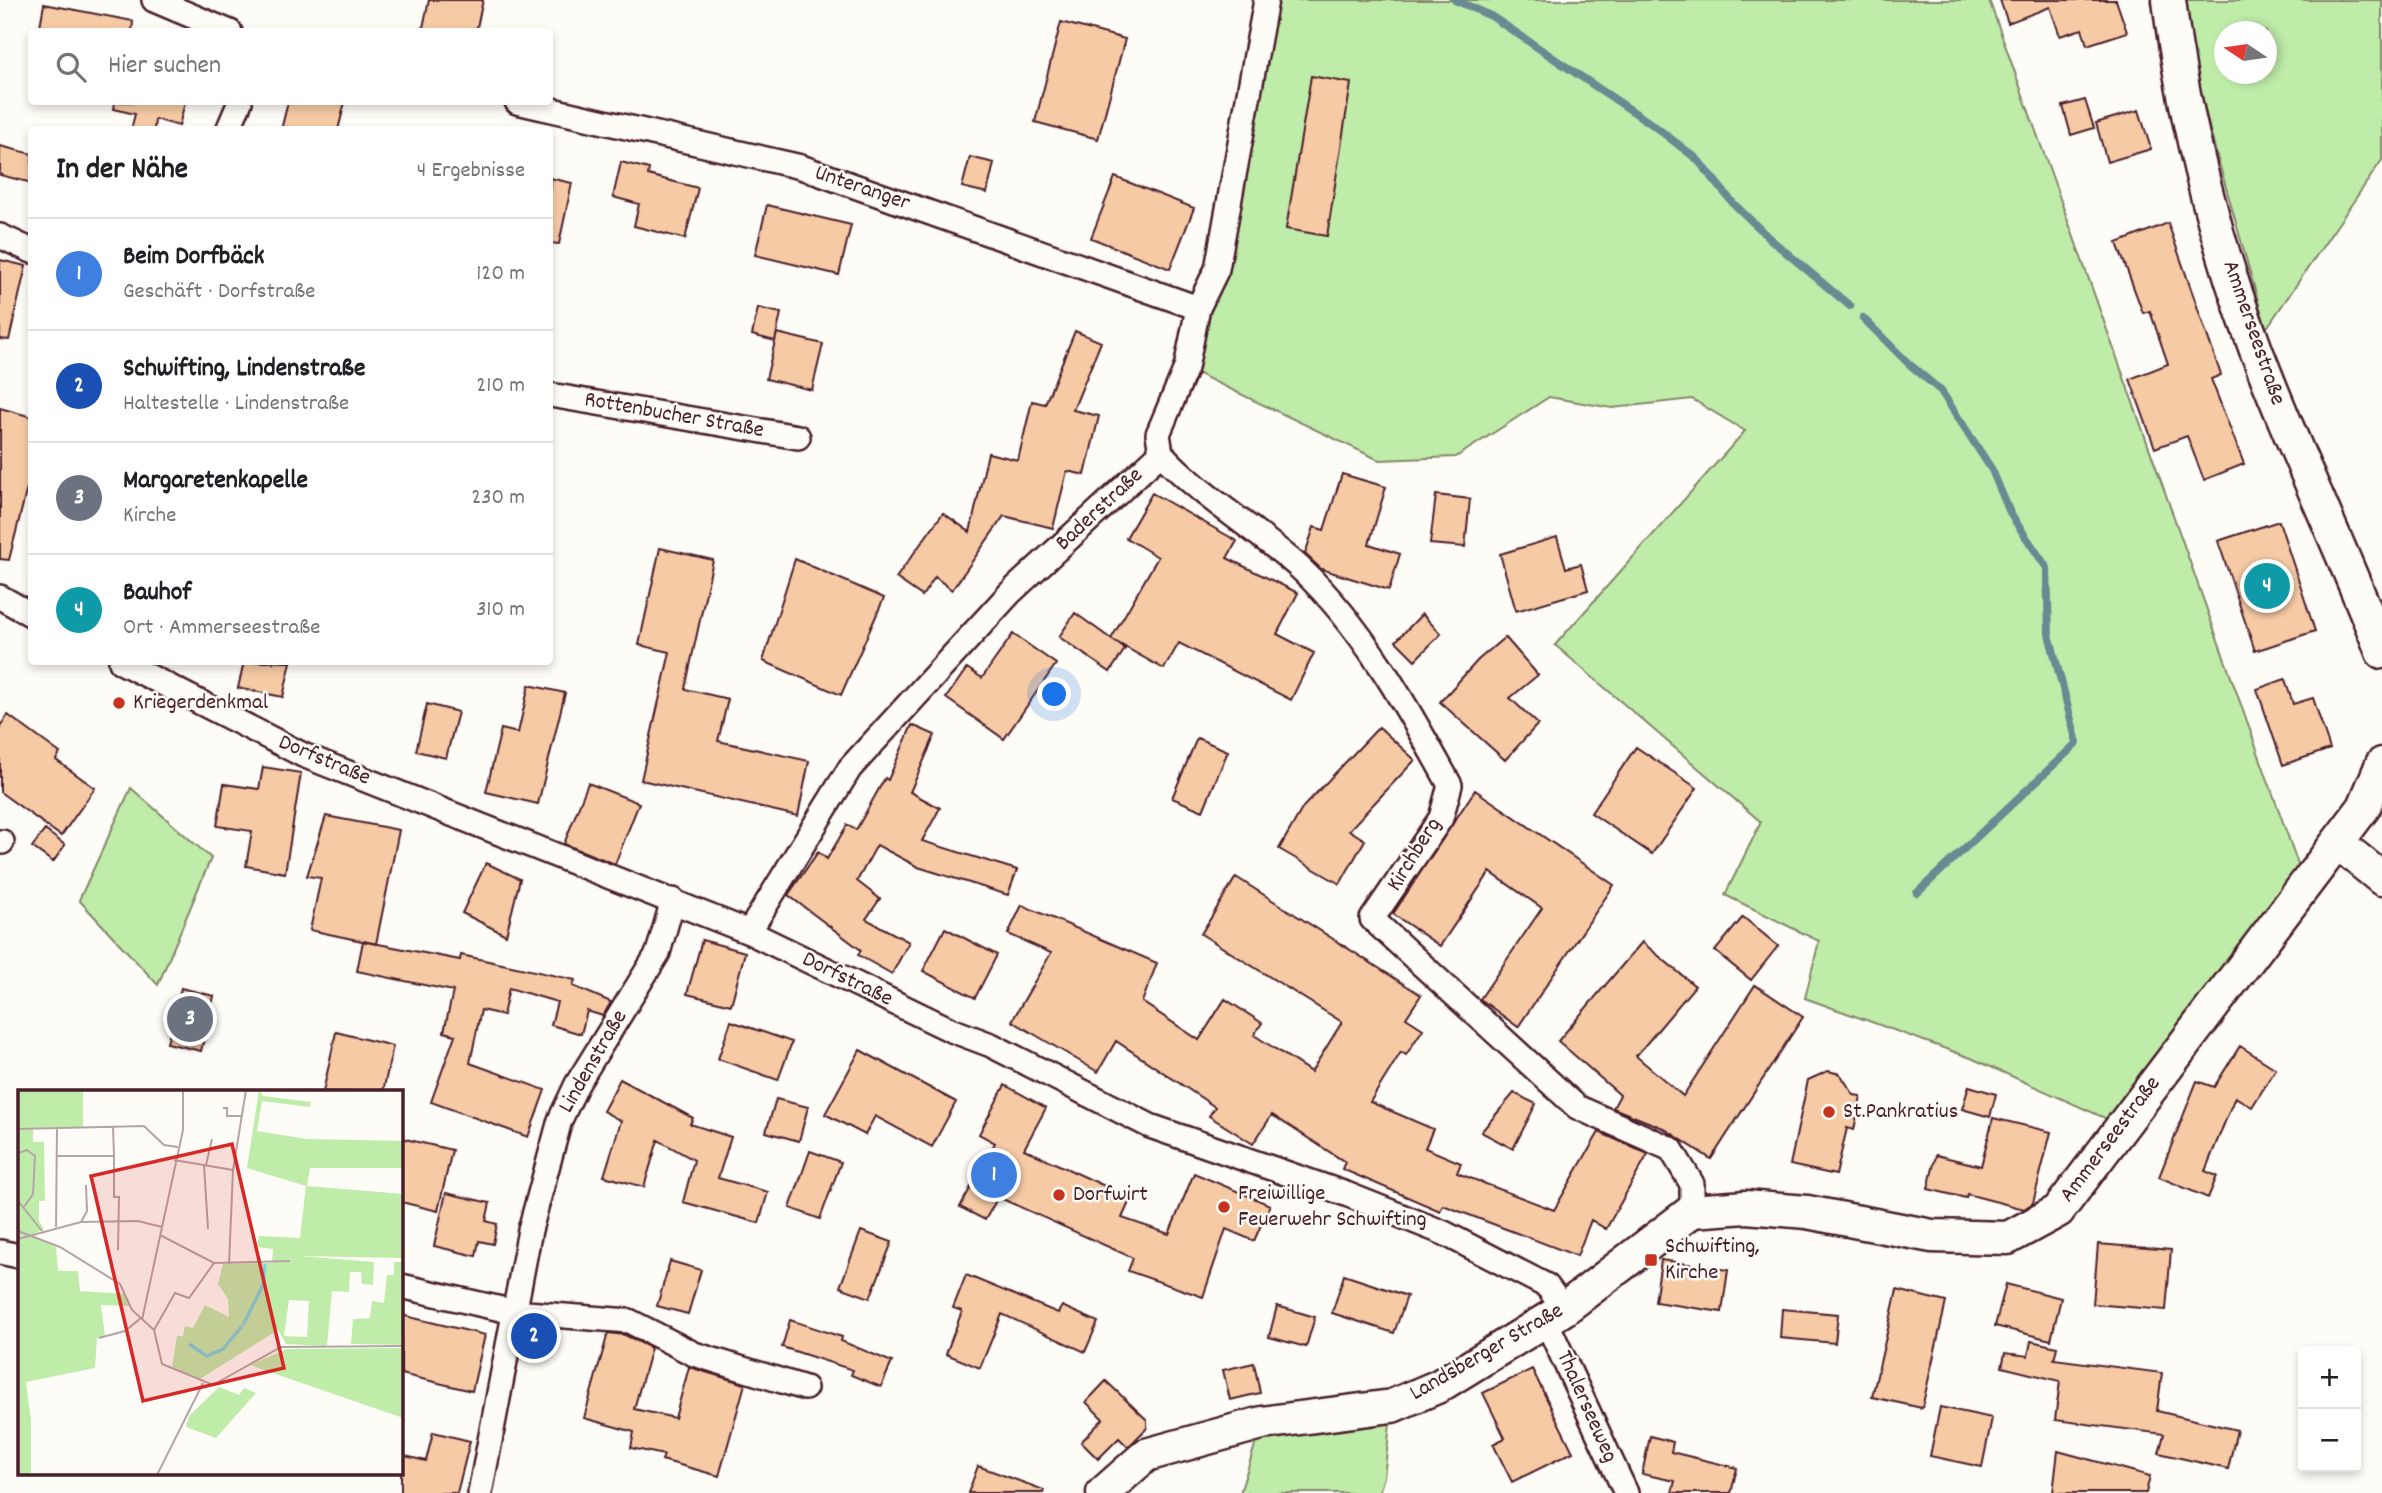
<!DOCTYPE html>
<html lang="de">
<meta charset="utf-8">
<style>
:root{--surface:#fff;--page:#f6f6f6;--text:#202124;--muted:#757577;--line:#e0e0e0;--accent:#c8321e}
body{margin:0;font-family:Dekko,sans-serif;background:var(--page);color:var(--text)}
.controls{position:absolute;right:21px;bottom:21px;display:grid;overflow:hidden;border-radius:7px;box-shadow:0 4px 10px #0003}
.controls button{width:63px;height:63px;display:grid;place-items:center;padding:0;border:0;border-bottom:2px solid var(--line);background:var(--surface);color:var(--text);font:35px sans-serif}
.compass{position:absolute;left:2214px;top:21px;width:63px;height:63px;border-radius:50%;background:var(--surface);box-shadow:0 4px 10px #0003;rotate:283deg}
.you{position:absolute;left:1055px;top:695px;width:24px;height:24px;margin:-18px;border:5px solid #fff;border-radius:50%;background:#1a73e8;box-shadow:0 0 0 10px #1a73e833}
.badge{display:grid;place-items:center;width:46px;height:46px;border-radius:50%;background:var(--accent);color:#fff;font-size:23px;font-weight:700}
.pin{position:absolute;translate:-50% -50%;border:4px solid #fff;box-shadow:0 2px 7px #0006}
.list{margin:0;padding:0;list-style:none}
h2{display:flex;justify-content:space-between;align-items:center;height:91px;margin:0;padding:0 28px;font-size:30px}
h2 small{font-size:23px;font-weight:400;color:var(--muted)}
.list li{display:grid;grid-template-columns:46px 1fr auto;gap:21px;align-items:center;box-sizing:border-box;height:112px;padding:0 28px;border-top:2px solid var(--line)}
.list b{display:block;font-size:26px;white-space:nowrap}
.list p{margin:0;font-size:23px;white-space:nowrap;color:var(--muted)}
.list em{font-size:23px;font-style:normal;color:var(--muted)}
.icon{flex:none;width:38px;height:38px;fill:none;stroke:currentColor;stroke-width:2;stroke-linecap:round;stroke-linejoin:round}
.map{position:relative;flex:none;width:2382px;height:1493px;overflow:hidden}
.search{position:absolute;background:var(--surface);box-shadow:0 4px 10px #0003;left:28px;top:28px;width:525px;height:77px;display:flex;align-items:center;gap:18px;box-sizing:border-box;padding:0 24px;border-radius:7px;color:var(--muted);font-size:26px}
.panel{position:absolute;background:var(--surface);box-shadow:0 4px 10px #0003;left:28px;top:126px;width:525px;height:539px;border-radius:7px}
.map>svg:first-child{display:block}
.green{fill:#bfeca9;stroke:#84866a;stroke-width:2;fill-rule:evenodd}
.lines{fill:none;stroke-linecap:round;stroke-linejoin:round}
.stream{stroke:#6b8a93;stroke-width:8}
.building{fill:#f6caa5;stroke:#4a1f2b;stroke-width:2}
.street-casing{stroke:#4a1f2b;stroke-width:28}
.secondary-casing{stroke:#4a1f2b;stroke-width:37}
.street{stroke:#fdfcf7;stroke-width:23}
.secondary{stroke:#fdfcf7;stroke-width:32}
.poi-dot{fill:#c8321e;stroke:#fdfcf7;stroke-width:2.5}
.labels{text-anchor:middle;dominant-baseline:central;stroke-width:5;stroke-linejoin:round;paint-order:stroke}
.street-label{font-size:23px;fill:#4a1f2b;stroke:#fdfcf7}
.poi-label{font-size:23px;fill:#4a1f2b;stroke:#fdfcf7;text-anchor:start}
.inset-river{fill:none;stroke:#81d2d9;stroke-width:3.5}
.inset-road{fill:none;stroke:#b5a4a5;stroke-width:2}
.view{fill:#d62828;fill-opacity:0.15;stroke:#d62828;stroke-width:3.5}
.inset-edge{fill:none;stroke:#4a1f2b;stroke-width:3.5}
</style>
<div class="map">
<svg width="2382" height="1493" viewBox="0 0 2382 1493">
<rect width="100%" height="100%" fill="#fdfcf7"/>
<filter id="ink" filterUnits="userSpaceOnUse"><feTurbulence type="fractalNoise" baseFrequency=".0143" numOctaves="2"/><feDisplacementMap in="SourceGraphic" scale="14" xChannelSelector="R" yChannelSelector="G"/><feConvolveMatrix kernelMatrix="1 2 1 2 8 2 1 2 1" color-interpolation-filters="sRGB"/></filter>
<g filter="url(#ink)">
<path class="green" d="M1266 0H1989L2299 867 2107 1119 1971 1058 1805 998 1819 941 1725 895 1761 822 1555 645 1745 431 1692 399 1612 408 1549 397 1456 457 1379 460 1186 368Z
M2187 0H2382V160L2266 329 2210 131 2185 23ZM2224 32H2266V74H2224Z
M131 788 211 858 158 985 79 900Z
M1392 1406 1384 1477 1379 1493H1240L1262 1423Z"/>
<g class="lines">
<path class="stream" d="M1455 0 1491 16 1653 125 1697 159 1733 203 1769 238 1850 306
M1863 318 1908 363 1941 391 1992 470 2011 515 2047 568 2049 634 2077 743 1917 893"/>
</g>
<path class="building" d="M429 0H483L476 32H422Z
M2000 0H2116L2127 32 2087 45 2082 29 2060 36 2050 7 2008 23Z
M44 4 133 21 132 32H39Z
M1061 22 1125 39 1098 139 1035 122Z
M1311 76 1351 83 1327 236 1286 229Z
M2085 100 2094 128 2071 135 2063 106Z
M115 102H185L179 126 155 119 154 130H131L135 114 114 109Z
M288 102H345L338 130H281Z
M2139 110 2151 149 2107 162 2096 123Z
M0 146 32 154V183L0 175Z
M970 157 994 163 987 193 962 187Z
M621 162 649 169 648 175 698 188 685 239 634 226 639 204 613 197Z
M1115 177 1194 208 1170 269 1091 238Z
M550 178 572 183 559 244 550 243Z
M767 205 851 225 839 275 755 255Z
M2168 223 2221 375 2211 379 2244 464 2204 480 2187 436 2155 448 2130 379 2168 364 2150 311 2143 313 2117 243Z
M0 260 26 266 9 340 0 339Z
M758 308 781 313 775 341 752 335Z
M1075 331 1101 342 1073 410 1099 416 1085 475 1067 471 1053 528 1004 516 952 590 935 577 922 596 896 578 943 513 970 532 988 453 1018 460 1032 401 1045 404Z
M777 333 823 344 812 390 766 379Z
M0 408 32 417V468L9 560 0 559Z
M1342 474 1386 487 1369 544 1400 554 1389 590 1321 569 1305 554 1314 527 1324 530Z
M1152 493 1237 541 1227 558 1298 593 1277 634 1314 653 1291 700 1179 643 1164 669 1111 639 1158 557 1126 538Z
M1436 495 1470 499 1465 547 1430 544Z
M2279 521 2315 631 2255 651 2218 541Z
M1557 537 1566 568 1581 564 1588 590 1516 611 1500 554Z
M660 548 713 560 685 689 728 699 718 741 809 761 798 816 641 780 670 652 639 645Z
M795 559 884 598 841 695 763 661Z
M1075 613 1125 649 1110 672 1059 637Z
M1422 614 1441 634 1415 660 1396 641Z
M1013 634 1056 664 1004 739 946 698 967 668 982 678Z
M1505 637 1538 675 1510 698 1538 724 1505 760 1440 702 1478 660Z
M244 662H291L283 697 238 688Z
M2285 679 2293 704 2313 698 2330 749 2283 765 2257 689Z
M529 685 565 693 538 804 486 792 501 729 518 733Z
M427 704 458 712 446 758 416 751Z
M8 715 60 753 56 760 95 788 61 836 0 792V726Z
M912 725 935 735 910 792 940 808 922 841 1017 870 1008 895 918 867 877 845 857 881 880 899 866 919 909 942 892 974 858 955 861 950 788 895 818 852 827 859 847 825 856 830 885 778 888 780Z
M1379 727 1415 760 1349 830 1365 840 1340 884 1279 849 1303 807Z
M1197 738 1228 751 1203 811 1172 798Z
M1636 747 1697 788 1652 854 1591 813Z
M263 767 301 773 285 873 246 866 252 831 217 826 224 784 259 789Z
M588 783 639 803 615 864 564 844Z
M1475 790 1614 885 1518 1027 1480 999 1542 908 1490 872 1440 946 1393 914Z
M326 816 399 830 376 944 310 930 321 878 307 876Z
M45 830 65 845 53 862 32 847Z
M486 863 520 879 506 935 462 913Z
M1236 877 1421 995 1406 1018 1423 1029 1406 1055 1401 1052 1370 1102 1433 1129 1425 1148 1461 1163 1457 1173 1554 1210 1599 1132 1648 1154 1606 1229 1591 1220 1577 1256 1443 1205 1440 1211 1342 1169 1345 1162 1272 1115 1253 1144 1209 1116 1215 1107 1116 1041 1098 1072 1012 1021 1051 953 1008 934 1022 905 1157 963 1142 1002 1199 1040 1225 999 1262 1023 1254 1035 1311 1072 1342 1022 1201 934Z
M1743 917 1778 946 1751 980 1715 951Z
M945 928 997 955 975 998 923 971Z
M702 940 745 952 731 1005 687 994Z
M363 941 460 960 461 955 575 980 573 986 611 1002 603 1016 587 1011 581 1034 551 1025 557 1002 509 988 503 1015 481 1010 470 1063 545 1090 528 1137 431 1102 455 1035 444 1032 453 991 357 971Z
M1642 942 1695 986 1636 1056 1683 1096 1755 985 1803 1017 1711 1159 1663 1128 1613 1108 1620 1095 1558 1041Z
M181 988 214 996 201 1051 167 1043Z
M731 1021 792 1042 778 1080 718 1059Z
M336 1032 393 1046 383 1092H323Z
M2240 1046 2276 1069 2252 1107 2235 1097 2205 1171 2217 1176 2208 1198 2159 1177 2197 1081 2214 1087Z
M860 1050 956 1102 932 1147 875 1116 865 1135 825 1114Z
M1828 1071 1840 1074 1854 1095 1861 1096 1854 1130 1847 1128 1836 1175 1790 1165 1808 1080Z
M620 1079 693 1118 690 1124 731 1137 718 1178 768 1192 759 1223 683 1202 694 1160 658 1140 644 1187 604 1176 621 1121 603 1111Z
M1005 1085 1046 1108 1024 1149 1131 1198 1122 1218 1169 1234 1194 1173 1270 1205 1254 1241 1226 1229 1203 1297 1128 1271 1133 1258 998 1197 985 1220 960 1207 995 1143 979 1134Z
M1969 1086 1996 1094 1990 1117 1962 1109Z
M1514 1093 1536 1104 1513 1149 1481 1132Z
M776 1099 808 1107 799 1141 766 1132Z
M1993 1118 2051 1132 2033 1203 2024 1209 1967 1194 1966 1198 1928 1189 1936 1155 1981 1166Z
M401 1138 452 1150 438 1211 401 1202Z
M810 1151 841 1162 820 1219 790 1208Z
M446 1193 490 1203 486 1221 497 1224 493 1244 479 1241 476 1256 434 1246Z
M861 1231 892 1242 870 1298 840 1287Z
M2098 1244 2171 1250 2166 1310 2093 1304Z
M1661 1260 1728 1270 1722 1312 1655 1302Z
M670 1261 701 1270 688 1314 657 1306Z
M966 1275 1058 1313 1062 1306 1098 1322 1085 1352 1002 1314 980 1368 946 1354 962 1311 953 1308Z
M1344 1275 1407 1296 1394 1333 1332 1313Z
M2006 1284 2061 1298 2051 1340 1995 1326Z
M1897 1290 1946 1302 1922 1408 1872 1397Z
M1277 1306 1315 1317 1306 1347 1269 1337Z
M1782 1309 1838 1314 1835 1343 1780 1338Z
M401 1315 485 1335 472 1391 401 1374Z
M790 1320 842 1337 841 1341 892 1362 881 1387 851 1375 853 1370 782 1347Z
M608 1333 625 1335 651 1348 634 1409 675 1418 689 1367 745 1384 719 1476 662 1460 664 1455 631 1448 634 1432 584 1418Z
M2031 1341 2057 1347 2054 1359 2162 1373 2157 1411 2237 1430 2228 1469 2159 1453 2164 1434 2055 1420 2060 1381 2002 1367 2005 1353 2028 1356Z
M1254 1363 1260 1393 1230 1400 1223 1370Z
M1532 1369 1573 1452 1512 1482 1493 1444 1505 1438 1483 1393Z
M1106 1381 1147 1420V1428L1128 1447 1119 1438 1098 1459 1081 1442 1103 1419 1086 1402Z
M1940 1407 1992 1418 1982 1467 1930 1456Z
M433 1432 470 1441 457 1493H401V1455L426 1461Z
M1650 1436 1673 1442 1671 1452 1737 1468 1731 1493H1672L1675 1481 1642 1474Z
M2058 1451 2150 1476 2146 1493H2053Z
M978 1466 1044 1490 1043 1493H968Z"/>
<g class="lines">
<defs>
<path id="street" d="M154 0 230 32
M517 102 801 167 1198 308
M228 130 240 102
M0 236 32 251
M550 395 798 437
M1161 453C1202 498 1256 528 1301 569 1365 629 1408 709 1450 785L1441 818 1372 919 1577 1107 1671 1149 1692 1184V1211
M1161 453 1158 434 1186 368 1198 308 1217 269 1266 0
M0 597 32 615
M121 662 303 755 749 932 951 1030 991 1045 1150 1126 1346 1194 1444 1233 1547 1286 1564 1309
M0 842H2
M749 932 850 768 1010 593 1161 453
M0 1252 19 1256
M401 1286 514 1312 629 1321 694 1354 805 1388
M1546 1321 1626 1493
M480 1493 530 1230 560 1120 577 1084 658 953 673 900"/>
<path id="secondary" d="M2169 0C2184 123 2222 269 2269 383 2305 473 2347 561 2382 652
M2338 843 2382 879
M1103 1493 1146 1455 1262 1423 1392 1406 1439 1386 1564 1309 1692 1211 1746 1207 1807 1212 1932 1236 2008 1238 2058 1211 2364 807 2382 764"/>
</defs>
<use href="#street" class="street-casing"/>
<use href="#secondary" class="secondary-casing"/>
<use href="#street" class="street"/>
<use href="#secondary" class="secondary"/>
</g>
</g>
<g class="poi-dot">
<circle cx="119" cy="703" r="7"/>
<circle cx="1829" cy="1112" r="7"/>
<circle cx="1059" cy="1195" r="7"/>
<circle cx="1224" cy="1207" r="7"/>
<rect x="1644" y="1253" width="14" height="14" rx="3.5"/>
</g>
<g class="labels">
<g class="street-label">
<text transform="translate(862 189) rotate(19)">Unteranger</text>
<text transform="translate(2253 333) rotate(71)">Ammerseestraße</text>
<text transform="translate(674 416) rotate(10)">Rottenbucher Straße</text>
<text transform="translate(1100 510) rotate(-43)">Baderstraße</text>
<text transform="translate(324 761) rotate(23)">Dorfstraße</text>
<text transform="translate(1415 855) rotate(-58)">Kirchberg</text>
<text transform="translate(847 980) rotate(26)">Dorfstraße</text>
<text transform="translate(594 1062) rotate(-60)">Lindenstraße</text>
<text transform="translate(2111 1140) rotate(-53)">Ammerseestraße</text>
<text transform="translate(1487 1353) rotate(-30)">Landsberger Straße</text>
<text transform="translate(1586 1407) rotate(66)">Thalerseeweg</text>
</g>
<g class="poi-label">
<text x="133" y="703">Kriegerdenkmal</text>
<text x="1843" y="1112">St.Pankratius</text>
<text x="1238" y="1194">Freiwillige<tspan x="1238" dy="26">Feuerwehr Schwifting</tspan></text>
<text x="1073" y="1195">Dorfwirt</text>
<text x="1665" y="1247">Schwifting,<tspan x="1665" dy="26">Kirche</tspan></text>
</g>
</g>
<g transform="translate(18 1090)">
<rect width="385" height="385" fill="#fdfcf7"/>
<path d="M0 0H65V37L15 39V52H26L27 111H21V131L26 139 13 145 38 157 40 181H60L62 201 107 204 112 216 83 215 87 246 79 248 77 278 8 292 13 330V385H0ZM241 0 245 6 293 12 292 17 244 11 239 41 289 49 385 51V78H292L289 96 385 104V168L282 166 356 172 355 195 344 194 343 182H332L331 202 314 201 309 256 268 254 260 240 182 289 154 277 159 246H165L167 236 175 238 187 215 211 227 210 209 200 194 205 174 254 173 255 159 239 157 241 146 282 148 288 96 229 78ZM271 210 291 211 289 247 266 246ZM376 172H385V255L333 254 335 229 352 228 354 211 366 213 369 185H376ZM385 258V328L232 275 269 259ZM201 297 221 305 226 298 238 303 198 348 168 337 171 326Z" fill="#bfeca9" fill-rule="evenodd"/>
<path class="inset-river" d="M225 235 245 195 247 174M171 254 189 266 205 259 224 236"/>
<path class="inset-road" d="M205 18H209V26H224M0 39 126 36 146 55 160 57M0 63 9 60 17 66 15 104 6 117M39 66H96L95 37M96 66V107H101L100 160M156 70 215 80M186 75 190 139M188 75 194 49M0 111 24 141M63 132 69 121 68 95M38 137 39 37M0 141 42 157 102 194 114 220 136 240M142 145 196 173 272 171M0 149 63 132 120 131 144 137M211 174 215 80 228 0M124 230 165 40V0M136 240 144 274 195 295 263 257 385 256M136 240 157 203 171 208 196 173M81 248 107 241 123 228M139 385 185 293"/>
<path class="view" d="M214 54 266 278 125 311 73 86Z"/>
<rect width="385" height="385" class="inset-edge"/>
</g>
</svg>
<div class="controls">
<button>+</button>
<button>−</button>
</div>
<svg class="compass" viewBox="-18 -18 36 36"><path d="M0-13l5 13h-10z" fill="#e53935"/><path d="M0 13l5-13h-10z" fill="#757577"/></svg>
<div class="you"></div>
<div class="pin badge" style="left:994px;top:1175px;background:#3f7fe0">1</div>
<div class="pin badge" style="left:534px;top:1336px;background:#1a4fb4">2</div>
<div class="pin badge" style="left:190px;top:1019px;background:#6b7280">3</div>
<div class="pin badge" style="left:2267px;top:586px;background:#0f9aa8">4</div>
<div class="search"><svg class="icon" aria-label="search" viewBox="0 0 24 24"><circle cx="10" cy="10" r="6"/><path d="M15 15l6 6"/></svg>Hier suchen</div>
<section class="panel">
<h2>In der Nähe<small>4 Ergebnisse</small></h2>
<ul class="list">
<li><span class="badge" style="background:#3f7fe0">1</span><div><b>Beim Dorfbäck</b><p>Geschäft · Dorfstraße</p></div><em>120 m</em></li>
<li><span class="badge" style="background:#1a4fb4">2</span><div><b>Schwifting, Lindenstraße</b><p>Haltestelle · Lindenstraße</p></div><em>210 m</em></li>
<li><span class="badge" style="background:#6b7280">3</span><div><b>Margaretenkapelle</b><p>Kirche</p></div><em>230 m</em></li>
<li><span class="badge" style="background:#0f9aa8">4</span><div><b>Bauhof</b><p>Ort · Ammerseestraße</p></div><em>310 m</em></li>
</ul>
</section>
</div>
